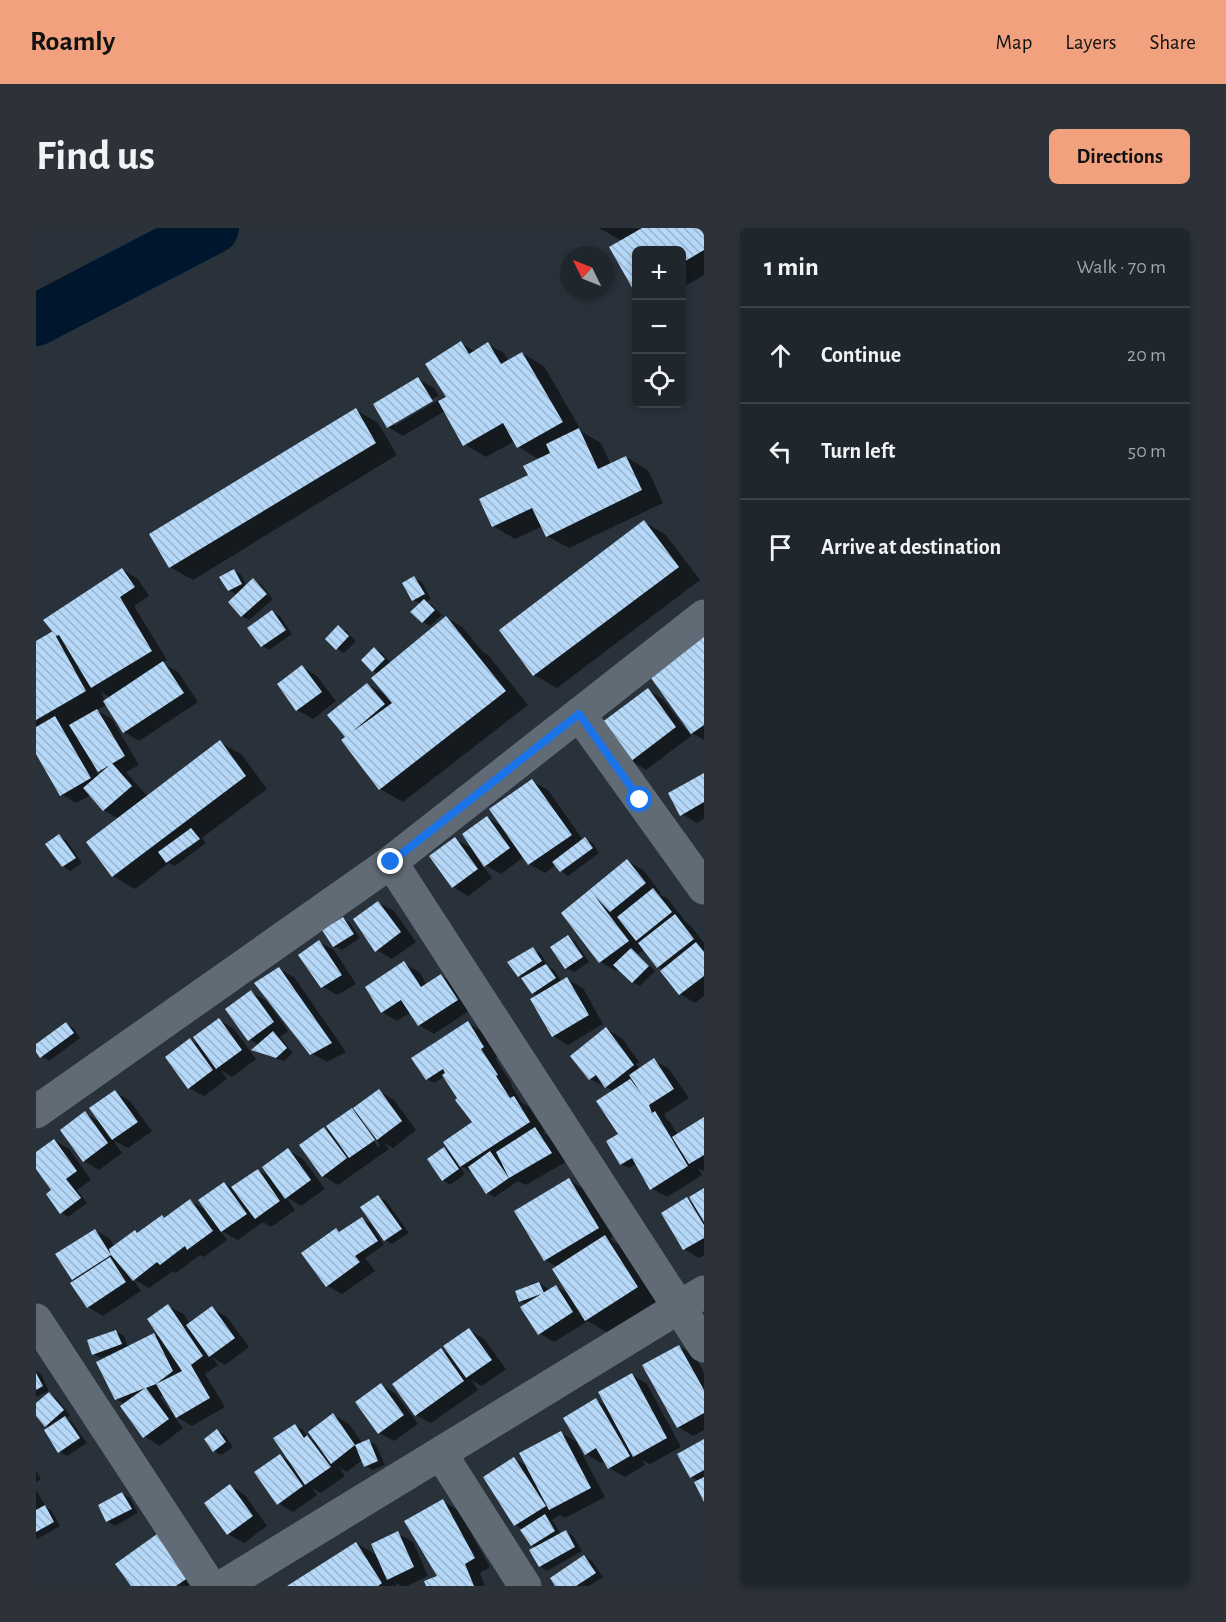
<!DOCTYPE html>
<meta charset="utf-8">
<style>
:root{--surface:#1f262c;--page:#2c3238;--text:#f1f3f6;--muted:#a1a5a9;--line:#3c4348;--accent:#f1a17d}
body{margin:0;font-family:"Alegreya Sans",sans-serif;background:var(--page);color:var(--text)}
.controls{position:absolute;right:18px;top:18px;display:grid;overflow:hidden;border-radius:9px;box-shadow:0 3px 9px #0003}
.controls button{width:54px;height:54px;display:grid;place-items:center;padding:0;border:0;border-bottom:2px solid var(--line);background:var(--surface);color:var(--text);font:30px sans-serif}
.compass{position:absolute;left:524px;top:18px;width:54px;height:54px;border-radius:50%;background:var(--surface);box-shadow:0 3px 9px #0003;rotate:313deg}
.stop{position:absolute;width:18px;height:18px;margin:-14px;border:4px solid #1a73e8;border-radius:50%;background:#fff}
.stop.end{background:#1a73e8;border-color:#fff;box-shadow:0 2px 6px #0008}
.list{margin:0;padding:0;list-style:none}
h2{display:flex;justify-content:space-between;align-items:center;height:78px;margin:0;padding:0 24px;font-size:26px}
h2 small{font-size:20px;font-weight:400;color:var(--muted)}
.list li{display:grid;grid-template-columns:39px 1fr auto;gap:18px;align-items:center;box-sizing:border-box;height:96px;padding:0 24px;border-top:2px solid var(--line)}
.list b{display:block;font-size:22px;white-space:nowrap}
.list em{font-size:20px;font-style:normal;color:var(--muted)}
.icon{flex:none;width:33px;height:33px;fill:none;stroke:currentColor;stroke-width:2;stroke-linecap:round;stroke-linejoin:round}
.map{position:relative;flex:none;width:668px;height:1358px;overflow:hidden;border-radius:9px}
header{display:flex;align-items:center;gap:36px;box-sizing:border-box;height:84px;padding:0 30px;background:var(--accent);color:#111}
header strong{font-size:28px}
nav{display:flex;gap:33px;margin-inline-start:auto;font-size:21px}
.intro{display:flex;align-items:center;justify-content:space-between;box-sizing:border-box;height:144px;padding:0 36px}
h1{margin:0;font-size:42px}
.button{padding:15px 27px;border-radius:9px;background:var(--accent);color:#111;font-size:21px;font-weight:700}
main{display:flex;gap:36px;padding:0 36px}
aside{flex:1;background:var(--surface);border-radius:9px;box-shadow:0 3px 9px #0003}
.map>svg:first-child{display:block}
.shadow{fill:#0007;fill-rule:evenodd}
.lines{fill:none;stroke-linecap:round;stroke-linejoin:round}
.river{stroke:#00162d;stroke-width:52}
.building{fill:url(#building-back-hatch)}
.street{stroke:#616b75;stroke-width:33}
.route{stroke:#1a73e8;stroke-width:8}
</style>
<header>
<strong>Roamly</strong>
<nav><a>Map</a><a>Layers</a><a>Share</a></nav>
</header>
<div class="intro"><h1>Find us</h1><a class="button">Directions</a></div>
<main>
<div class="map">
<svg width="668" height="1358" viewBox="0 0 668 1358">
<defs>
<pattern id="building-back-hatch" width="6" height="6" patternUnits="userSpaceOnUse" patternTransform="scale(1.5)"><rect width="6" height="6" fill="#b6d8f8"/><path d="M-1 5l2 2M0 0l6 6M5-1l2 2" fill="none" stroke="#99b3cc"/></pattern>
</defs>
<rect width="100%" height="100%" fill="#29323b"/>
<path class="shadow" d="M563 0H668V47L646 60V22H600V62L586 13Z
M425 115 440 124 452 116 468 125 473 133 486 125 508 138 546 204 565 215 575 237 590 229 612 242 627 275 533 320 511 308 507 298 479 311 457 298 494 248 504 232 483 219 479 213 450 229 428 216 409 183 367 208 352 199 382 151 398 160 406 173 413 169ZM402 168 404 171 358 198V195Z
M320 182 342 195 361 227 157 352 134 339 115 306Z
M608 294 630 307 664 352 521 460 498 447Z
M87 342 102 351 113 368 98 378 131 432 126 435 142 444 162 474 103 513 88 504 71 477 60 482 76 491 103 537 90 544 112 569 184 514 206 527 231 561 166 610 170 615 139 638 133 635 99 661 77 648 83 591 68 582 55 567 40 575 25 566 0 523V414L17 405 23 408 9 392ZM65 464 72 468 74 470 69 473ZM59 541 67 545 63 548Z
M198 342 205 347 211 358 217 352 225 356 237 371 213 392 206 388 194 374 201 367 193 362Z
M378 350 386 354 395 371 390 374 396 377 406 387 394 398 387 394 385 376 378 372 368 355Z
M236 384 244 388 256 406 233 422 226 418Z
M411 390 426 399 447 424 453 428 492 477 367 574 344 561 307 513 312 509 331 456 352 468 342 446 337 443 339 421 346 425 355 435Z
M302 399 310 403 320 413 308 425 301 421Z
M668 403V512L656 505Z
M266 439 281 448 300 473 277 491 261 482Z
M612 462 627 471 655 508 610 542 595 533Z
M668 546V591L661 595 646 586 634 566Z
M496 553 512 562 547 612 549 611 557 615 563 625 532 648 525 643 520 637 509 645 493 636 488 629 465 646 445 635 456 650 432 668 417 659 419 611 439 622 452 590 467 599Z
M23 608 30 612 46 635 34 643 27 638Z
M591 633 607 642 625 665 623 666 632 671 650 694 654 697 668 715V768L659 775 644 766 626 743 628 742 622 738 609 721 602 726 619 743 604 758 596 754 583 740 580 743 564 734 527 685Z
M342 674 358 683 380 714 356 731 341 722Z
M307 690 314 695 324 710 306 722 298 718Z
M532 709 539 713 553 734 538 744 530 740Z
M283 714 298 722 320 756 301 767 286 758Z
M497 721 504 725 513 739 518 742 526 754 531 751 547 760 567 796 532 817 517 808 502 768 497 765 473 734Z
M368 735 383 744 391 757 405 748 420 757 436 781 398 806 383 797 375 784 361 793 346 784Z
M243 741 258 749 310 824 291 834 275 825Z
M215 764 231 773 252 803 244 809 257 825 248 833 224 825 218 821 223 817 213 811Z
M183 792 198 801 220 831 196 849 185 842 191 851 168 868 153 860 154 812 166 818Z
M432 795 447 804 463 828 459 830 476 856 475 857 486 875 493 879 509 904 507 905 515 909 530 934 490 957 482 953 459 969 451 965 438 946 423 937 429 946 414 957 407 952 408 921 417 926 438 895 409 848 398 855 391 851Z
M30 796 37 800 44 810 13 833 5 828 0 821V818Z
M570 801 586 810 603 834 600 836 604 841 618 832 633 841 653 870 628 886 630 891 634 894 642 907 668 891V943L662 940 666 947 631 969 615 960 600 936 593 940 585 936 578 863 554 851ZM596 849 602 857 592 852Z
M343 863 358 872 380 902 357 920 348 915 353 921 302 957 287 948 288 900 297 905 316 882 324 886ZM323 892H327L344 917 342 919Z
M79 864 94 873 116 903 92 920 77 912 86 925 63 942 48 933 49 885 64 894Z
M18 912 33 921 55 952 41 962 51 975 32 989 25 984 18 962 0 938V925Z
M252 922 267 931 289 961 265 978 250 969 259 982 235 999 227 994 202 1012 184 1002 191 1012 168 1029 164 1027 140 1045 137 1043 113 1060 97 1051 105 1063 67 1088 52 1079 40 1053 37 1051 59 1002 74 1011 79 1019 99 1004 103 1006 126 988 130 991 154 973 172 983 188 956 197 960 222 942 237 951Z
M533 952 548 961 577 1009 574 1011 591 1022 623 1072 572 1105 552 1093 518 1114 503 1105 491 1077 484 1073 503 1055 511 1060 512 1063 520 1058 534 1067 521 1039 509 1032Z
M668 962V1027L663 1030 648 1021 651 971 658 975 655 970Z
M342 969 350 973 373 1005 356 1016 349 1012Z
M326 991 335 996 348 1017 329 1030 339 1043 306 1066 291 1058 300 1001 305 1004Z
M132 1078 148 1086 154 1096 176 1080 191 1089 213 1119 189 1137 176 1129 182 1137 169 1146 189 1179 156 1198 137 1187 147 1200 124 1218 109 1209 86 1179 89 1176 80 1171 73 1127 65 1130 57 1126 80 1103 88 1108 92 1119 118 1106 126 1111ZM128 1167 138 1184 136 1185 124 1169Z
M433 1102 448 1111 470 1141 446 1158 435 1152 442 1162 395 1195 380 1187 405 1122 416 1128Z
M643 1118 659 1127 668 1145V1202L657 1208 642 1199Z
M0 1143 5 1146 13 1163 0 1169Z
M596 1147 611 1156 645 1219 614 1236 606 1232 609 1237 589 1249 573 1240 569 1232 565 1235 550 1226 560 1172 572 1179Z
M345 1157 360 1166 382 1196 358 1213 343 1205Z
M13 1166 20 1170 34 1187 31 1190 36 1194 51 1215 31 1228 24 1224 14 1200 10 1197 0 1186V1177Z
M298 1187 313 1196 326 1215 333 1213 340 1217 349 1237 337 1242 329 1238 327 1231 311 1244 303 1239 309 1248 285 1265 276 1260 281 1267 257 1284 242 1275 244 1228 254 1234 259 1198 267 1202 271 1208 280 1214Z
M181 1203 189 1207 197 1219 185 1227 178 1223Z
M525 1205 543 1215 541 1216 569 1269 529 1290 524 1287 516 1292 525 1306 530 1304 537 1308 546 1323 511 1343 504 1338 501 1320 496 1317 488 1302 479 1297 478 1231 492 1238Z
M668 1213V1271L660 1255 663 1253 655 1249 643 1226Z
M0 1243 5 1251 0 1254Z
M194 1258 209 1267 231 1298 208 1315 192 1306Z
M0 1262 10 1279 16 1283 24 1298 1 1311 0 1310Z
M86 1266 94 1270 102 1285 79 1298 72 1293 64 1278Z
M407 1273 422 1282 454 1339 444 1345 449 1358H392L403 1349Z
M361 1305 377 1314 392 1348 371 1358H365L358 1354 361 1358H254L320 1315 342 1328Z
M121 1307 167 1358H97Z
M549 1329 556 1333 567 1349 553 1358H521Z"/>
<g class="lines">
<path class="river" d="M0 92 177 0"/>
</g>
<path class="building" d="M606 0H668V22L646 35V22H600V61L598 63 573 19Z
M425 113 433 126 452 114 465 136 486 124 527 194 481 220 467 195 427 218 402 173 410 169 389 136Z
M382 149 397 173 351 200 337 176Z
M320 180 340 215 133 340 113 306Z
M543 200 562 241 590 228 606 262 510 309 496 280 456 299 443 271 492 247 487 238 514 225 510 216Z
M608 292 643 339 497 448 463 402Z
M86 340 99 359 84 369 116 423 55 460 23 407 20 408 7 392Z
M198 341 206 356 192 363 183 349Z
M378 348 389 366 376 373 366 355Z
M217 350 231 366 205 389 192 374Z
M388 371 399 382 386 395 374 384Z
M236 382 250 402 225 419 211 400Z
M410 388 470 463 343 562 305 512 309 509 291 487 331 455 349 476 316 504 356 475 335 450Z
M302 397 313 408 300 422 289 411Z
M668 401V497L655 506 610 443Z
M17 403 50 463 0 492V413Z
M338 419 349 431 336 444 325 432Z
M127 433 148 465 87 505 67 473Z
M266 437 286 464 260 483 241 456Z
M612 460 640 499 594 534 565 495Z
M61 481 89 528 62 544 33 497Z
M19 488 55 550 24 568 0 526V499Z
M184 512 210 548 76 649 50 614Z
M76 535 96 558 67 583 47 560Z
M668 545V574L644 588 632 565Z
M496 551 536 607 492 637 453 581Z
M451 588 474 620 448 639 426 606Z
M155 600 164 611 130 635 122 624Z
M23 606 40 630 26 639 9 616Z
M419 609 442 641 416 660 393 628Z
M549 609 557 620 524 644 516 634Z
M591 631 610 655 574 684 558 667 593 713 563 735 525 685Z
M617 660 636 684 600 713 581 689Z
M342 673 365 704 339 724 317 691Z
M639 686 658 711 621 740 602 715Z
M307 689 318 706 297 719 286 702Z
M532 707 547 729 529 741 514 719Z
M283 712 306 747 285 760 262 727Z
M660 714 668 724V748L643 767 624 743Z
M497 719 506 733 482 749 471 734Z
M595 720 613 738 596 755 577 737Z
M368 733 385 759 405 746 422 772 382 798 365 772 345 785 329 759Z
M510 736 520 750 496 766 485 750Z
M243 739 296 815 274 827 218 755Z
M531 749 553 787 516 809 494 771Z
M215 762 238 794 212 813 189 781Z
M183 790 206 822 180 841 157 809Z
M432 793 448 819 445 821 462 847 460 848 474 870 478 868 494 894 424 939 407 914 436 894 419 872 421 870 406 847 409 845 407 841 390 852 375 830Z
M30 794 38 805 4 830 0 824V816Z
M570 799 598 837 569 860 560 847 553 852 534 828Z
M237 803 251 820 240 830 215 822Z
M154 810 177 842 152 861 129 829Z
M618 830 638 861 613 877 616 885 619 883 652 938 614 962 596 930 584 937 570 913 582 906 560 873 594 851 605 865 593 847Z
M343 861 366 893 341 912 317 880Z
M79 862 102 894 76 912 53 880Z
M316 880 339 912 313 930 290 898Z
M49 883 72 915 47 934 24 902Z
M668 889V927L653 936 636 909Z
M288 899 311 930 286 949 263 917Z
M499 899 516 925 473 950 460 924Z
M18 911 41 943 30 951 45 970 24 986 10 966 15 962 0 941V924Z
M408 919 423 941 406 953 391 931Z
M252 920 275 952 249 971 226 939Z
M454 923 473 950 450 966 432 939Z
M222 941 244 973 219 991 195 959Z
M533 950 563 1000 508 1033 478 983Z
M188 954 211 986 185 1004 162 972Z
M668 960V994L653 969Z
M342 967 366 1001 348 1013 324 979Z
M651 969 668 997V1010L647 1022 625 985Z
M154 971 177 1003 151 1022 149 1018 124 1037 121 1034 97 1053 75 1027 73 1021 99 1002 101 1005 126 987 128 990Z
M326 989 342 1013 319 1028 324 1034 290 1059 265 1025 300 1000 303 1004Z
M59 1001 75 1027 36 1052 19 1026Z
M569 1007 602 1059 549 1093 516 1041Z
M74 1029 90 1054 51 1080 34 1055Z
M503 1054 508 1065 483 1074 479 1063Z
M520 1057 537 1084 502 1107 484 1079Z
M132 1076 167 1128 155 1137 174 1170 140 1190 120 1156 146 1143 111 1091Z
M176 1078 199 1110 173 1129 150 1097Z
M433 1100 456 1132 430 1150 407 1118Z
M80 1102 86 1116 56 1127 51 1112Z
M118 1105 137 1143 120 1156 110 1160 133 1191 107 1210 84 1178 109 1160 79 1172 60 1134Z
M643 1117 668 1162V1185L641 1200 606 1137Z
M405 1120 428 1153 379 1188 356 1156Z
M0 1145 7 1158 0 1162Z
M596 1145 631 1210 597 1229 562 1164Z
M345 1155 368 1187 342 1206 319 1174Z
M13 1164 28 1182 9 1199 0 1188V1175Z
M560 1170 594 1228 572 1241 560 1220 549 1227 527 1190Z
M297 1185 319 1217 295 1236 272 1204Z
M29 1188 44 1210 22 1225 8 1202Z
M259 1196 268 1210 271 1207 295 1239 269 1257 237 1210Z
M181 1201 190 1214 177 1224 168 1211Z
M525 1203 555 1260 513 1282 483 1225Z
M333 1211 342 1233 328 1239 319 1217Z
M668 1211V1242L654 1250 641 1226Z
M244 1226 267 1258 241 1277 218 1244Z
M478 1229 510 1278 478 1298 447 1249Z
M668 1249V1274L658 1254Z
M194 1256 217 1288 191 1307 168 1275Z
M86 1264 96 1281 70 1294 62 1277Z
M407 1271 439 1330 429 1336 438 1358H390L388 1353 401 1348 368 1293Z
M9 1277 18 1294 0 1304V1282Z
M509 1286 519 1303 495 1318 484 1302Z
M530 1302 539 1319 503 1339 493 1322Z
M362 1303 378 1339 351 1352 335 1316Z
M121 1306 153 1349 140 1358H95L79 1336Z
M320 1314 346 1355 342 1358H251Z
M548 1327 560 1345 540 1358H519L514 1350Z"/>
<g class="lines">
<path class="street" d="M543 486 668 660
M355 634 668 1118
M0 884 355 634 668 388
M0 1092 174 1358
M405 1226 489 1358
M187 1358 668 1064"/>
</g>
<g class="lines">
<path class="route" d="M355 634 543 486 604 572"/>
</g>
</svg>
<div class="controls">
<button>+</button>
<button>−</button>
<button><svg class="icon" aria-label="locate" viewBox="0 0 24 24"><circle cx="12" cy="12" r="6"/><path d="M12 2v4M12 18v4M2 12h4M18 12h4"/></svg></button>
</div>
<svg class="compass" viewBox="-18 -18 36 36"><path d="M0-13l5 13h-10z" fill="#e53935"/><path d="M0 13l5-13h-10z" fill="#a1a5a9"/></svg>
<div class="stop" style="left:604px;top:572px"></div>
<div class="stop end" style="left:355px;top:634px"></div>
</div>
<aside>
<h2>1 min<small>Walk · 70 m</small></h2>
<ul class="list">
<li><svg class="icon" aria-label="ahead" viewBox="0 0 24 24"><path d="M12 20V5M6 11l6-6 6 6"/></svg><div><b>Continue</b></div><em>20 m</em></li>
<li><svg class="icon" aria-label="left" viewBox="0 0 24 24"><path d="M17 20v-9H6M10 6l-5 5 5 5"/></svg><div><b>Turn left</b></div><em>50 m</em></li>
<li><svg class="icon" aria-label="arrive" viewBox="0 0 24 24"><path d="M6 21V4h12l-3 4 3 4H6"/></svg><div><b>Arrive at destination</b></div></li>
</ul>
</aside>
</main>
